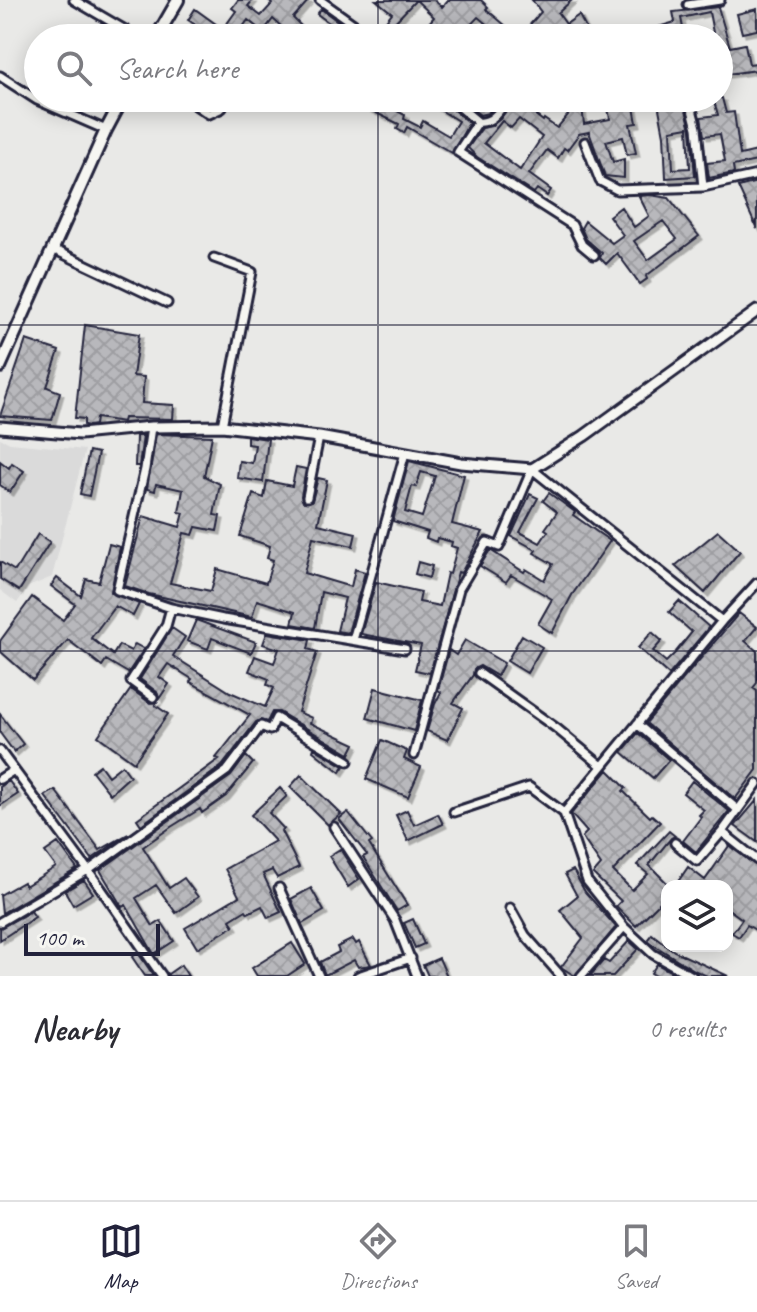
<!DOCTYPE html>
<style>
:root{--surface:#fff;--page:#f7f7f7;--text:#2b2b33;--muted:#7c7c81;--line:#e1e1e2;--accent:#22223b}
body{margin:0;font-family:Caveat,sans-serif;background:var(--page);color:var(--text)}
.controls{position:absolute;right:24px;bottom:24px;display:grid;overflow:hidden;border-radius:16px;box-shadow:0 4px 20px #0003}
.controls button{width:72px;height:72px;display:grid;place-items:center;padding:0;border:0;border-bottom:2px solid var(--line);background:var(--surface);color:var(--text);font:40px sans-serif}
.scale{position:absolute;left:24px;bottom:20px;width:136px;box-sizing:border-box;padding-left:8px;border:4px solid #22223b;border-top:0;font-size:22px;line-height:28px;white-space:nowrap;color:#22223b;-webkit-text-stroke:6px #f6f6f2;paint-order:stroke}
.list{margin:0;padding:0;list-style:none}
h2{display:flex;justify-content:space-between;align-items:center;height:104px;margin:0;padding:0 32px;font-size:34px}
h2 small{font-size:26px;font-weight:400;color:var(--muted)}
.icon{flex:none;width:44px;height:44px;fill:none;stroke:currentColor;stroke-width:2;stroke-linecap:round;stroke-linejoin:round}
.map{position:relative;flex:none;width:757px;height:976px;overflow:hidden}
.search{position:absolute;background:var(--surface);box-shadow:0 4px 20px #0003;left:24px;right:24px;top:24px;height:88px;display:flex;align-items:center;gap:20px;box-sizing:border-box;padding:0 28px;border-radius:44px;color:var(--muted);font-size:30px}
.sheet{height:224px;background:var(--surface)}
nav{display:flex;justify-content:space-around;align-items:center;box-sizing:border-box;height:112px;border-top:2px solid var(--line);background:var(--surface);font-size:22px;color:var(--muted)}
nav a{display:grid;justify-items:center;gap:4px}
nav .on{color:var(--accent)}
.map>svg:first-child{display:block}
.built{fill:#dadada}
.building{fill:url(#building-cross-hatch);stroke:#22223b;stroke-width:2;fill-rule:evenodd;filter:url(#shadow)}
.lines{fill:none;stroke-linecap:round;stroke-linejoin:round}
.minor-casing{stroke:#22223b;stroke-width:13}
.tertiary-casing{stroke:#22223b;stroke-width:15}
.secondary-casing{stroke:#22223b;stroke-width:16}
.minor{stroke:#f6f6f2;stroke-width:7}
.tertiary{stroke:#f6f6f2;stroke-width:9}
.secondary{stroke:#f6f6f2;stroke-width:10}
.grid{fill:none;stroke:#22223b;stroke-width:2;stroke-opacity:0.55}
</style>
<div class="map">
<svg width="757" height="976" viewBox="0 0 757 976">
<defs>
<pattern id="building-cross-hatch" width="8" height="8" patternUnits="userSpaceOnUse" patternTransform="scale(2)"><rect width="8" height="8" fill="#b8b8bc"/><path d="M0 0l8 8M0 8l8-8" fill="none" stroke="#9e9ea2"/></pattern>
<filter id="shadow"><feDropShadow dx="3.5" dy="3.5" stdDeviation="0" flood-color="#0004"/></filter>
</defs>
<rect width="100%" height="100%" fill="#e9e9e7"/>
<filter id="ink" filterUnits="userSpaceOnUse"><feTurbulence type="fractalNoise" baseFrequency=".0125" numOctaves="2"/><feDisplacementMap in="SourceGraphic" scale="16" xChannelSelector="R" yChannelSelector="G"/><feConvolveMatrix kernelMatrix="1 2 1 2 8 2 1 2 1" color-interpolation-filters="sRGB"/></filter>
<g filter="url(#ink)">
<path class="built" d="M0 438 10 443 85 450 52 577 28 587 17 603 0 590Z"/>
<path class="building" d="M238 0H253L248 6 261 16 272 4 268 0H309L293 18 313 38H278L284 29 273 19 263 32 248 20 235 38H205L208 33 188 20 195 9 223 29 236 11 232 8Z
M376 0H416L394 23 413 38H390L379 29 392 13Z
M416 0H434L442 7 448 0H481L488 7 486 9 519 37 541 12 532 0H572L558 13 566 24 579 15 591 38H503L478 17 458 38H423L432 28 428 24 434 17Z
M718 7 730 47 745 44 749 64 757 63V70L719 75V38H714L709 12 681 18 685 38H667L666 33 654 36 652 29 675 22 673 12Z
M321 9 354 33 350 38 317 14Z
M757 9V30L742 33 737 14Z
M374 98H384L380 102 405 115 404 119 420 127 423 121 449 136 458 121 434 106 439 98H443L445 103 469 123 452 153 407 127 404 133 397 129 399 124 368 109Z
M459 98H483L489 103 493 98H501L488 113 480 115Z
M515 98H526L521 104 543 121 544 119 557 128 574 108 573 98H581L584 124 610 119 606 98H623L625 104 633 102 637 123 630 124 636 153 627 155 623 137 606 141 613 162 624 159V178L605 176 589 132 579 134 567 150 564 148 558 158 547 150 529 174 551 190 547 196 537 189 534 193 477 157 468 148 482 128 491 126 500 119ZM519 119 542 137 520 170 484 143 502 121 511 128Z
M657 98H683L691 129 695 176 666 178 664 135ZM688 127 690 168 673 169 671 130Z
M713 98H722L726 113 734 112 740 155 757 151V161L733 166 734 173 709 178 707 163 725 161 720 134 704 136 701 117 718 115Z
M757 182V229L738 187Z
M650 195 669 198 699 236 646 276 647 279 640 284 617 253 606 264 600 258 602 253 586 239 581 228 585 221 612 243 623 235 609 216 621 207 634 227 649 216 639 196ZM663 221 677 239 648 260 634 241Z
M85 325 139 334 133 376 144 377 142 403 174 405 173 419 124 418 123 422 96 418 95 425 89 426 84 425V419L75 418Z
M26 340 59 351 47 387 60 392 52 420 0 416Z
M156 434 212 436 204 476 220 484 214 515 220 516 217 531 196 527 193 535 184 533 170 583 211 591 217 569 266 583 273 560 267 558 270 546 240 536 253 494 264 498 267 481 292 486 296 467 306 469 301 496 303 502 312 501 318 478 327 480 318 524 356 533 353 546 313 537 304 573 351 587 355 569 365 572 348 633 337 631 345 598 321 592 315 628 292 624 295 612 257 600 252 617 149 594 125 586 143 516 180 527 184 513 179 512 183 490 156 484 155 491 147 489Z
M136 436H143L139 466H135Z
M247 436 268 439 263 482 237 478 239 461 252 463 255 445 247 444Z
M89 451 98 453 89 496 80 494Z
M0 461 9 468 12 463 24 471 10 492 0 485Z
M409 461 464 475 452 524 483 532 461 573 458 572 430 673 415 670 421 645 361 634 376 582 421 592 419 602 440 606 447 573 450 574 457 548 451 546 452 542 437 538 436 542 426 538 428 532 393 521ZM421 472 435 476 422 517 405 512 412 486 416 487Z
M549 493 575 512 573 515 610 541 572 595 552 633 538 624 552 599 511 575 506 582 480 566 490 550 524 572 526 569 544 580 553 564 534 553 536 550 511 536 530 494 538 498 520 532 540 543 548 531 545 529 557 512 543 501Z
M718 531 740 551 705 593 675 566Z
M38 534 50 542 19 591 0 579V562L15 571Z
M109 544 120 547 111 592 139 604 133 616 115 606 91 638 113 655 119 645 131 651 135 644 144 649 128 673 106 660 102 666 68 640 33 680 0 651V641L32 597 63 620 75 604 51 586 57 578 81 596 86 579 99 582Z
M418 562 432 566 429 578 415 574Z
M679 601 709 627 669 675 638 648 652 632 662 641 653 651 666 662 675 653 692 632 669 612Z
M739 613 757 627 745 641 757 651V683L753 688 757 691V770L735 799 646 723Z
M196 620 256 642 251 653 212 638 208 649 187 641Z
M172 628 185 637 173 656 230 692 265 707 274 688 267 685 269 679 249 671 255 656 274 663 279 649 263 644 267 633 310 640 308 649 317 652 298 712 312 718 310 723 355 744 350 754 279 712H272L267 722 260 720 256 722 222 766 141 825 137 819 219 759 216 758 250 715 190 682 192 679 168 664 159 677 169 684 159 699 157 692 140 679Z
M522 635 542 647 527 673 507 661Z
M465 640 504 663 497 676 480 666 474 669 473 675 453 703 463 708 447 740 427 731 435 704 441 692 438 690 449 650 456 655Z
M375 688 422 700 414 731 367 718Z
M131 689 150 703 157 702 155 705 168 714 134 762 98 736Z
M0 714 23 744 14 752 0 733Z
M638 733 669 760 653 778 622 752Z
M382 740 407 751 404 759 421 767 408 797 366 779Z
M314 748 344 766 340 772 313 751Z
M246 756 253 763 226 796 202 813 200 809 171 827 143 847 169 888 184 878 198 897 176 913 156 885 136 898 153 926 161 921 174 941 154 954 126 905 122 907 100 870 231 776Z
M100 765 108 776 122 765 130 776 110 794 92 771Z
M608 770 626 788 623 791 650 817 652 815 660 822 613 871 632 890 648 874 637 865 669 831 675 836 671 838 649 865 667 883V895L636 926 616 906 621 901 593 874 601 865 582 837 587 832 571 814Z
M301 775 341 814 328 825 290 787Z
M9 781 18 794 0 806V787Z
M692 781 729 811 696 852 683 841 701 817 699 815 704 810 683 793Z
M280 788 287 796 269 813 284 829 281 831 299 867 277 878 272 870 263 874 281 912 268 918 262 906 248 913 246 910 230 920 234 926 197 948 185 928 239 896 225 869 275 841 251 815Z
M55 790 100 850 128 834 92 859 45 796Z
M757 800V842L735 826Z
M407 810 414 825 438 814 443 824 408 841 396 815Z
M348 812 372 842 369 844 407 905 397 911 363 857 367 855 339 819Z
M58 843 77 869 2 913 0 895 23 882 25 886 56 867 45 852Z
M729 846 757 866V931L747 925 739 937 732 933 742 919 727 908V886H675L688 867 705 880Z
M340 849 359 879 348 887 329 856Z
M573 870 585 892 616 927 575 976 561 967 583 938 560 910 577 896 565 874Z
M84 880 93 893 73 905 65 891Z
M311 888 324 911 302 924 291 899Z
M31 911 35 917 0 940V928Z
M413 919 424 944 415 948 404 923Z
M652 934 674 951 728 976H707L696 971 652 944 647 940Z
M353 939 356 944 359 942 371 965 358 967 354 960 325 975 320 962 339 952 337 947Z
M629 941 638 949 613 976H590L604 960 609 963Z
M292 943 305 964 287 976H257L252 968Z
M138 953 154 976H145L132 957Z
M439 958 447 976H428L423 965Z
M657 964 668 970 677 976H656L651 973Z
M181 965 188 976H168V974Z"/>
<g class="lines">
<defs>
<path id="minor" d="M74 0 139 38
M320 0 373 38
M688 5 720 0
M0 76 37 100 106 130
M185 98 209 114 222 108
M449 98 478 122C493 124 501 108 509 98
M689 98 697 128 703 187
M478 122 458 152 572 225 582 245 594 255
M585 142 600 181 617 190 703 187 757 175
M53 249 167 303
M214 258 252 272 222 426
M151 427 145 469 117 590 171 608 223 619 405 649
M307 497 319 437
M353 640 405 453
M479 673 556 728 602 766
M153 697 131 681 166 626 171 608
M637 724 738 810
M0 751 88 870 162 976
M414 755 459 589 487 542 499 547 532 469 722 621
M0 779 14 770
M757 784 722 832 757 860
M454 812 529 787 564 813
M334 827 395 920 417 976
M675 843 697 861 722 832
M89 870 227 771 261 726 270 730 276 718 348 761
M279 888 319 976
M510 908 525 935 561 976
M0 922 88 870
M358 976 411 958
M581 976 624 927
M692 976 653 954 624 927 587 881 564 813 722 621 757 583"/>
<path id="tertiary" d="M0 427 80 434 151 427 222 426 319 437 461 463 532 469 584 436 757 311"/>
<path id="secondary" d="M156 38 178 0
M0 367 106 130 123 98"/>
</defs>
<use href="#minor" class="minor-casing"/>
<use href="#tertiary" class="tertiary-casing"/>
<use href="#secondary" class="secondary-casing"/>
<use href="#minor" class="minor"/>
<use href="#tertiary" class="tertiary"/>
<use href="#secondary" class="secondary"/>
</g>
</g>
<path class="grid" d="M378 0V38M378 98V976M0 325H757M0 651H757"/>
</svg>
<div class="controls">
<button><svg class="icon" aria-label="layers" viewBox="0 0 24 24"><path d="M12 4l9 5-9 5-9-5zM3 14l9 5 9-5"/></svg></button>
</div>
<div class="scale">100 m</div>
<div class="search"><svg class="icon" aria-label="search" viewBox="0 0 24 24"><circle cx="10" cy="10" r="6"/><path d="M15 15l6 6"/></svg>Search here</div>
</div>
<section class="sheet">
<h2>Nearby<small>0 results</small></h2>
<ul class="list">
</ul>
</section>
<nav>
<a class="on"><svg class="icon" aria-label="map" viewBox="0 0 24 24"><path d="M3 6l6-2 6 2 6-2v14l-6 2-6-2-6 2zM9 4v14M15 6v14"/></svg>Map</a>
<a><svg class="icon" aria-label="directions" viewBox="0 0 24 24"><path d="M12 3l9 9-9 9-9-9zM9 14v-3h6M13 9l2 2-2 2"/></svg>Directions</a>
<a><svg class="icon" aria-label="saved" viewBox="0 0 24 24"><path d="M7 4h10v16l-5-4-5 4z"/></svg>Saved</a>
</nav>
